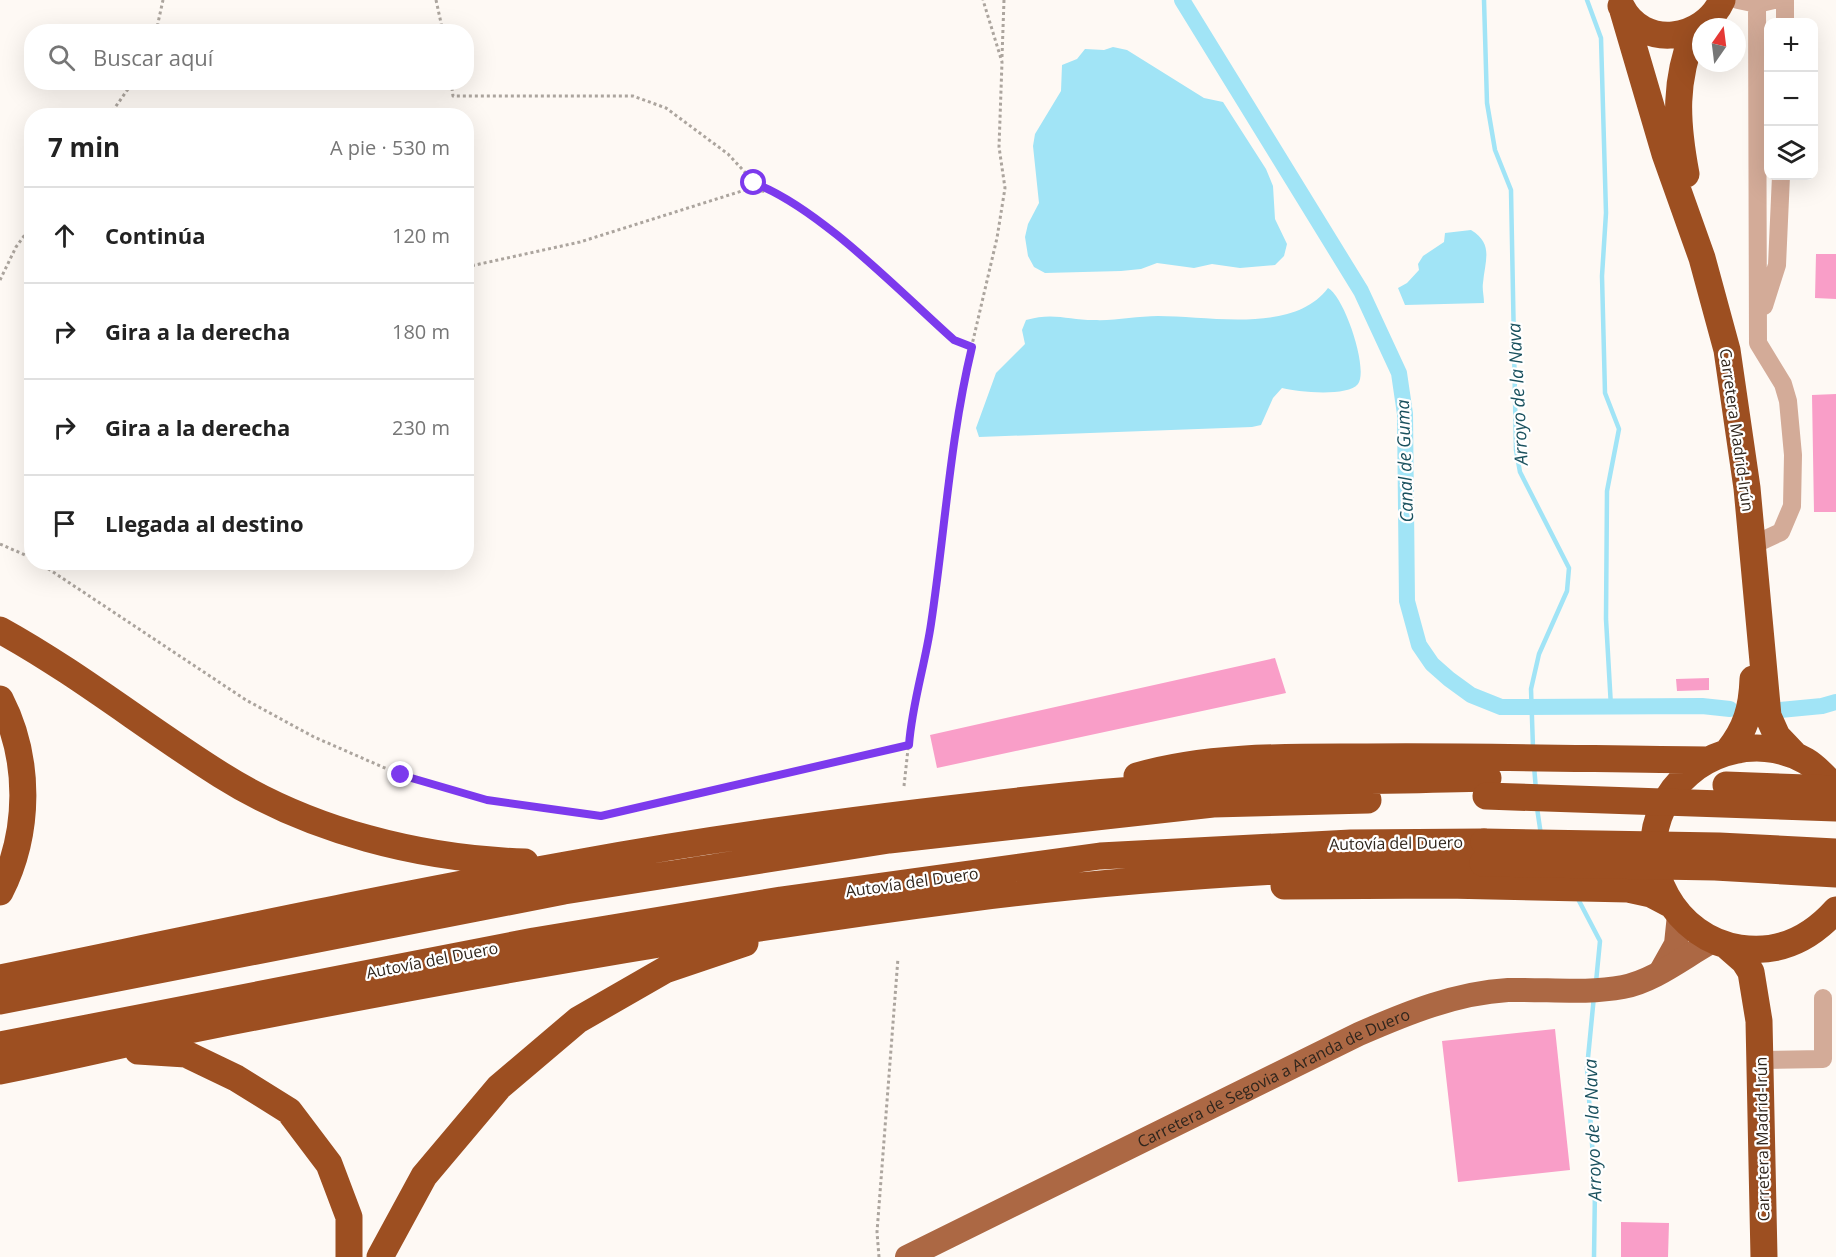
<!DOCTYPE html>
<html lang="es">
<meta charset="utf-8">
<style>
:root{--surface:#fff;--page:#f6f6f6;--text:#222;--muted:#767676;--line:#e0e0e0}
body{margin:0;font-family:"Open Sans",sans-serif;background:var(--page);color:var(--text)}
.controls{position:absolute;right:18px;top:18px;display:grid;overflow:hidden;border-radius:12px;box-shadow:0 6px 24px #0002}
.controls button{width:54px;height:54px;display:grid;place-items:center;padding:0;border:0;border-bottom:2px solid var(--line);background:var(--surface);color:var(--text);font:30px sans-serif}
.compass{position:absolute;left:1692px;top:18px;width:54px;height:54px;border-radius:50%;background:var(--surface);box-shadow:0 6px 24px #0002;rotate:14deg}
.stop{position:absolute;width:18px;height:18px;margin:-14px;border:4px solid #7c3aed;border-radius:50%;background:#fff}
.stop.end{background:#7c3aed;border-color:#fff;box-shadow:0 2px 6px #0008}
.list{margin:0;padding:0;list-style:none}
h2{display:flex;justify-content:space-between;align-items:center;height:78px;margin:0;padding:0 24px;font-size:26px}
h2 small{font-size:20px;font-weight:400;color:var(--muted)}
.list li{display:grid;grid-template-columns:39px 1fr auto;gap:18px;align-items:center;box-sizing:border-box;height:96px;padding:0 24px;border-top:2px solid var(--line)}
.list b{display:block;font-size:22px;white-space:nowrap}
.list em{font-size:20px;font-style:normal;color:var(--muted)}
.icon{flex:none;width:33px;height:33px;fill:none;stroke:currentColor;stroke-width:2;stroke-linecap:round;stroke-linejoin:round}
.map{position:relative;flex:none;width:1836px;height:1257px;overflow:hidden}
.search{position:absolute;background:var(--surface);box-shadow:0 6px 24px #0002;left:24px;top:24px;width:450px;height:66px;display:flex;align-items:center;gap:15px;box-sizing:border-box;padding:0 21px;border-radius:24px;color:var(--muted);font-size:22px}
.panel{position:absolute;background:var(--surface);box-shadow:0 6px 24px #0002;left:24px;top:108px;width:450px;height:462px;border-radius:24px}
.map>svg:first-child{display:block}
.water{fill:#a1e4f6}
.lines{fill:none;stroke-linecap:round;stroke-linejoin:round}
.stream{stroke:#a1e4f6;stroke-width:4.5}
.canal{stroke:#a1e4f6;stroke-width:16}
.building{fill:#f99ec8}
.path{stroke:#aca59e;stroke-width:3;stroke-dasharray:3 3;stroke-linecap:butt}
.minor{stroke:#d3ab98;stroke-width:18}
.major{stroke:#ac6844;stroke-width:24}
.highway{stroke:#9d4f21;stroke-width:27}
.highway-bridge{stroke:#9d4f21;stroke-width:27}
.route{stroke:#7c3aed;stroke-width:8}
.labels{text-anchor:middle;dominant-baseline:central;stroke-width:4.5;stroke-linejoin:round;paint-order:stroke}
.street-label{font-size:16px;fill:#30261d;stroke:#fff}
.water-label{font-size:18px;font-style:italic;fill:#1a515e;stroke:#fff}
</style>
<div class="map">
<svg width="1836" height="1257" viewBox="0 0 1836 1257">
<rect width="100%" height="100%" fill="#fef9f4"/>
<path class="water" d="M1113 47 1127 50 1204 98 1223 102 1266 169 1273 186 1275 219 1287 244 1284 256 1275 265 1240 268 1212 264 1194 268 1157 263 1141 269 1121 271 1045 273 1034 267 1028 256 1025 237 1028 224 1039 203 1033 146 1035 134 1061 91 1062 65 1077 59 1085 49 1104 50Z
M1471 230C1494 244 1485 260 1483 283 1482 289 1484 296 1484 303L1405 305 1398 288 1407 283 1419 270 1418 264 1423 256 1444 242 1445 233Z
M1328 288C1344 296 1369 369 1358 384 1348 397 1297 392 1282 388L1273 398 1261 425 1252 427 979 437 976 428 996 373 1025 344 1022 330 1026 320C1053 312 1068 320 1094 320 1115 321 1137 316 1158 316 1209 316 1294 334 1328 288Z"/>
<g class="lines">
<path class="stream" d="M1484 0 1487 103 1495 150 1511 190 1516 450 1520 472 1569 568 1567 591 1539 654 1531 689 1533 748
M1587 0 1601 38 1606 213 1602 276 1605 393 1619 429 1607 491 1606 619 1611 707
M1534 766 1536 790
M1537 808 1541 835
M1577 897 1600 941 1596 982
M1594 1257 1595 1188 1587 1068 1594 996"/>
<path class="canal" d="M1182 0 1361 291 1399 373 1405 414 1407 601 1419 645 1432 664 1449 679 1471 695 1501 707 1702 706 1730 709
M1780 710 1822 706 1836 702"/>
</g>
<path class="building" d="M1816 254H1836V299L1815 298Z
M1836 394V512H1814L1812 395Z
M1275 658 1286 693 937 768 930 735Z
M1709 678V690L1677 691 1676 679Z
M1555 1029 1570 1170 1458 1182 1442 1041Z
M1621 1222 1669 1223 1668 1257H1621Z"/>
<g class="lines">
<path class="path" d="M436 0 443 32
M156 32 163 0
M1002 57 1004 0
M451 82 453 96H633L666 108 728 154 755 183 778 192 841 240 954 340 971 347
M109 116 133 82
M466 267 580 242 745 190 774 192
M0 280 16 247 32 225
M0 544 32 558
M38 562 246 700 314 737 401 775 487 800 601 816 909 745
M904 786 911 721 931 625 960 396 997 238 1005 188 999 147 1002 62 983 0
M879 1257 877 1232 898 958"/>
<path class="minor" d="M1738 0 1757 4 1774 0
M1785 22V0
M1764 306 1777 265 1781 176
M1753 545 1781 532 1792 506 1793 455 1788 401 1783 384 1758 343 1757 0
M1761 1060 1823 1059V998"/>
<g class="major">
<path d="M1662 969 1676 944 1679 915"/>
<path id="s1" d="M907 1257 1359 1034C1407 1013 1456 993 1508 990 1547 989 1586 994 1623 987 1655 981 1685 956 1713 941"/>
</g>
<path class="highway" d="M1621 6C1643 50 1704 41 1722 0
M1623 11 1665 154 1702 258 1727 350 1747 488 1768 716 1777 736 1796 756
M1686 174C1676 120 1674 82 1694 31
M0 630C78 673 146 728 221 775 310 831 421 859 525 862
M0 699C31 759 30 833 0 892
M1728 751C1746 729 1752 708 1753 679
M1137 776C1208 755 1294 757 1367 757 1481 756 1594 759 1708 760
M1836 788C1826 779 1818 768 1806 761 1755 732 1688 754 1663 807 1634 866 1676 939 1740 948 1778 954 1810 939 1836 910
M1284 886 1446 885 1628 889 1651 894 1670 904
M1728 947 1744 961 1751 972 1759 1021 1764 1257
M0 978C190 939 380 898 571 864 734 834 900 813 1065 796 1205 781 1347 782 1488 778
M0 1001 564 891 889 840 1213 804 1368 800
M0 1045 534 941 781 900 1100 856 1351 843 1484 842
M138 1051 186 1054 236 1078 289 1111 329 1164 349 1217V1257
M0 1071C66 1058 132 1042 199 1028 453 978 708 932 964 899 1136 877 1310 867 1483 863
M380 1257 424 1176 499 1087 578 1020 665 970 745 943"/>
<path class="highway-bridge" d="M1726 785 1836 789
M1486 796 1836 808
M1484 842 1719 846 1836 852
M1483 863 1715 867 1836 874"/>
</g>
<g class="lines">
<path class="route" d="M401 775 487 800 601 816 909 745C912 704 925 665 931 624 945 531 950 438 972 347L954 340C900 292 820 208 754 183"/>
</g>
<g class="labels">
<g class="street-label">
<text transform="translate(1737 430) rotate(82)">Carretera Madrid-Irún</text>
<text transform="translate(1396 843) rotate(-1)">Autovía del Duero</text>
<text transform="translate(912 882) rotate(-8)">Autovía del Duero</text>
<text transform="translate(432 960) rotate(-11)">Autovía del Duero</text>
<text stroke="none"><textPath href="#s1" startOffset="408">Carretera de Segovia a Aranda de Duero</textPath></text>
<text transform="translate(1762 1139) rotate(-91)">Carretera Madrid-Irún</text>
</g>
<g class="water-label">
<text transform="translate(1517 394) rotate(-93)">Arroyo de la Nava</text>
<text transform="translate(1404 461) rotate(-92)">Canal de Guma</text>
<text transform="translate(1592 1130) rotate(-92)">Arroyo de la Nava</text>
</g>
</g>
</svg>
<div class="controls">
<button>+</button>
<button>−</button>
<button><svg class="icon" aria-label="layers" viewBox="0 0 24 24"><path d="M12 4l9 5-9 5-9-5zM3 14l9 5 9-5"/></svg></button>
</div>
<svg class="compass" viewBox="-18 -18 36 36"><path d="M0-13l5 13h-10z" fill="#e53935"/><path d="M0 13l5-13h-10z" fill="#767676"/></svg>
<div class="stop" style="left:754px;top:183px"></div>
<div class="stop end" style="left:401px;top:775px"></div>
<div class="search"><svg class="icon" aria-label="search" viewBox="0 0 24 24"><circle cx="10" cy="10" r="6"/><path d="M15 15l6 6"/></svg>Buscar aquí</div>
<section class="panel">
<h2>7 min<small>A pie · 530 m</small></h2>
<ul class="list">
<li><svg class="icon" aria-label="ahead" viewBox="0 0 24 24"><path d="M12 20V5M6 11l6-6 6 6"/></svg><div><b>Continúa</b></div><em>120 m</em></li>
<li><svg class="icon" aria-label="right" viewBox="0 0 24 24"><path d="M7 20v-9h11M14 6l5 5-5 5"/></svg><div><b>Gira a la derecha</b></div><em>180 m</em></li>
<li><svg class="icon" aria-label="right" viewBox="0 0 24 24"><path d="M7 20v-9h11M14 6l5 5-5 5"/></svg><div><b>Gira a la derecha</b></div><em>230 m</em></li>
<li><svg class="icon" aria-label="arrive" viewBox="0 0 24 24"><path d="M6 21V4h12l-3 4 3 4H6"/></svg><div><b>Llegada al destino</b></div></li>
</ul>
</section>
</div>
